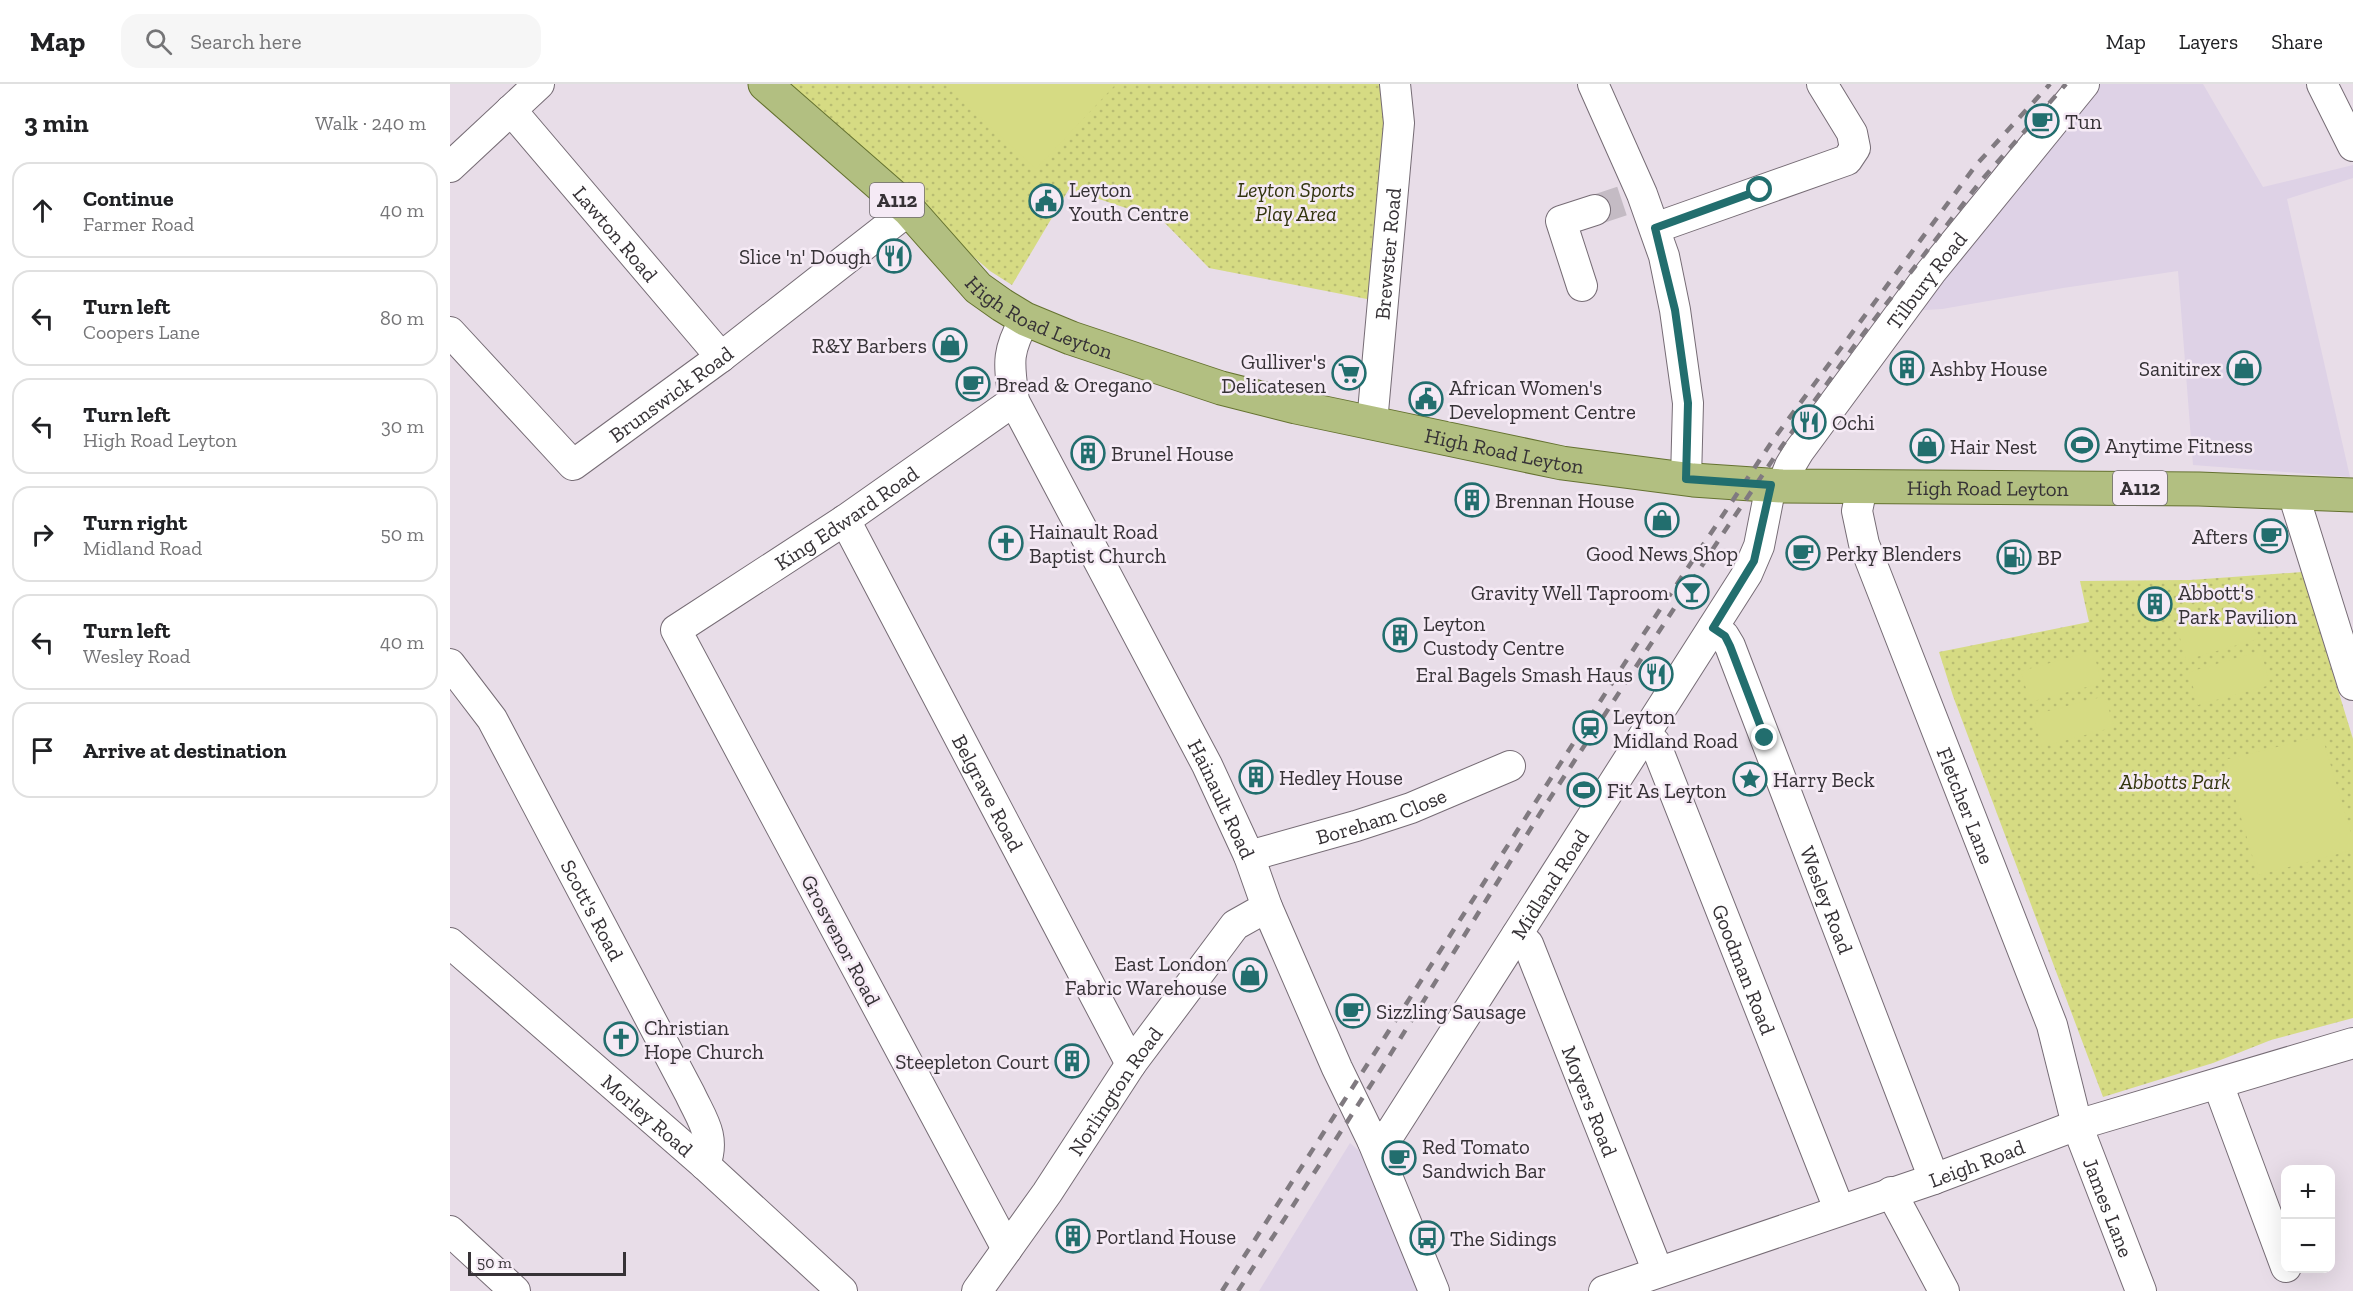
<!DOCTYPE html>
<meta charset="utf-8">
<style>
:root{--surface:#fff;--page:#f6f6f6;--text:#202124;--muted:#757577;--line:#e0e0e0}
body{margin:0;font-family:"Zilla Slab",serif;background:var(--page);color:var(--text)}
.controls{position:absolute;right:18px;bottom:18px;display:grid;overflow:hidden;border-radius:12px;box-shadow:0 6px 24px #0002}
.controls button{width:54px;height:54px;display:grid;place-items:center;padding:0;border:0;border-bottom:2px solid var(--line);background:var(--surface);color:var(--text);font:30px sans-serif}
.scale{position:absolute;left:18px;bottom:15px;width:158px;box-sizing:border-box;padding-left:6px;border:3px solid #363236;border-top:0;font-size:16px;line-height:21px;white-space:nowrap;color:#363236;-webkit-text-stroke:4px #f5eaf5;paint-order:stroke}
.stop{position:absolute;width:18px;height:18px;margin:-14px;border:4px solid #226e6e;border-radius:50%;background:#fff}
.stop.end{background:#226e6e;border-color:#fff;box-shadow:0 2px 6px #0008}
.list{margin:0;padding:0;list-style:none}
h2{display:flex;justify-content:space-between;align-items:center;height:78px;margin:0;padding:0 24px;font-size:26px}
h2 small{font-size:20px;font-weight:400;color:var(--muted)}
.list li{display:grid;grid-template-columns:39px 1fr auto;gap:18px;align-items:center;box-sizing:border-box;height:96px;margin:0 12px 12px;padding:0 12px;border:2px solid var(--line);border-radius:18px}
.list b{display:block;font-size:22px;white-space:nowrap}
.list p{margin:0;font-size:20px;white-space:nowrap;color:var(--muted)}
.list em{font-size:20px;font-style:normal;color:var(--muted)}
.icon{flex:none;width:33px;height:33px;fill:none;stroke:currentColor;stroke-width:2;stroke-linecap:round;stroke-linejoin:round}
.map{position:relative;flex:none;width:1903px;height:1207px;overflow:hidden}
header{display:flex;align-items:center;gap:36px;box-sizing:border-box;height:84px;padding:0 30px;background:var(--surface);border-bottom:2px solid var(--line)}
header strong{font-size:28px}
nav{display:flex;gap:33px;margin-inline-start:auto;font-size:21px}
.search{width:420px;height:54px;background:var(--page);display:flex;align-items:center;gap:15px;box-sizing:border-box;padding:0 21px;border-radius:18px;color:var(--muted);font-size:22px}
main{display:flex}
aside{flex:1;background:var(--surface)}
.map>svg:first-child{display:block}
.industrial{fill:#ded2e6}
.grass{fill:url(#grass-dots)}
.pitch{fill:#d6db83}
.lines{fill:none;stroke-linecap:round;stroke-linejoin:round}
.minor-tunnel{stroke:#c4bbc4;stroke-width:30;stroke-dasharray:30 15;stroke-linecap:butt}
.minor-casing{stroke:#766c75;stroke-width:32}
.major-casing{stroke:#657230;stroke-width:35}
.minor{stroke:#fff;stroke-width:30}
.major{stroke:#b2bf81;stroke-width:33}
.rail{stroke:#807a80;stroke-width:4.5;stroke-dasharray:10 10;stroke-linecap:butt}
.route{stroke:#226e6e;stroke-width:8}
.labels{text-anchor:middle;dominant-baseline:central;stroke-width:5;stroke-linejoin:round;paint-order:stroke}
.shield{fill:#f5eaf5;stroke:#6f696f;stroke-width:1.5}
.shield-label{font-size:20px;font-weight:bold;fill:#363236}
.poi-label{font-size:21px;fill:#363236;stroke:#f5eaf5;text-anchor:start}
.park-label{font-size:21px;font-style:italic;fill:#32340e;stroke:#f5eaf5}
.street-label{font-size:21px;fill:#363236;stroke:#f5eaf5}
</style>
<header>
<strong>Map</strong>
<div class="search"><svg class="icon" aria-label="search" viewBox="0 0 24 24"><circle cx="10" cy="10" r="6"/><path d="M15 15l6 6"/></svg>Search here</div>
<nav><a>Map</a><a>Layers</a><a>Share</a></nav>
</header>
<main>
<aside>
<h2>3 min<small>Walk · 240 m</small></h2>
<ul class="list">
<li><svg class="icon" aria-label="ahead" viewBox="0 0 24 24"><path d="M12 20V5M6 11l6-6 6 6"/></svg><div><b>Continue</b><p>Farmer Road</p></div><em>40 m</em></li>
<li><svg class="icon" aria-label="left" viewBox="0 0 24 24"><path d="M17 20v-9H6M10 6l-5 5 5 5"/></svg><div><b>Turn left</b><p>Coopers Lane</p></div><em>80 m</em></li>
<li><svg class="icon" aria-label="left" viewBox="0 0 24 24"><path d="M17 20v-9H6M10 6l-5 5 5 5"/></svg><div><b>Turn left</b><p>High Road Leyton</p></div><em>30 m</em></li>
<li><svg class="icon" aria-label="right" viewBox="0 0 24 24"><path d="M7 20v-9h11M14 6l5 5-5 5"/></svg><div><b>Turn right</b><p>Midland Road</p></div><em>50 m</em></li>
<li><svg class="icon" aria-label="left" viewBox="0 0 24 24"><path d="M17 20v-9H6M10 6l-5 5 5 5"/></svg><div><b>Turn left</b><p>Wesley Road</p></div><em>40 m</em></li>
<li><svg class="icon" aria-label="arrive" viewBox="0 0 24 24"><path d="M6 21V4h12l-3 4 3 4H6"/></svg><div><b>Arrive at destination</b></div></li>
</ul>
</aside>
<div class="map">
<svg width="1903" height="1207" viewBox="0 0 1903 1207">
<defs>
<pattern id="grass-dots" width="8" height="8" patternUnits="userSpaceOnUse" patternTransform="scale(1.5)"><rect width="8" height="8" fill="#d6db83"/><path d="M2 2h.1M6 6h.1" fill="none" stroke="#b8bc72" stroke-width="1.8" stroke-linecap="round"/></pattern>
</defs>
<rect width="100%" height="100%" fill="#e8dde8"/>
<path class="industrial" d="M1644 0H1753L1813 103 1903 81V94L1837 115 1900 393 1743 381 1728 187 1613 204 1492 225 1458 227Z
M900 1059 920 1076 970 1207H809Z"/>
<path class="grass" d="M325 0H933L935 35 922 216 759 184 712 136 619 105 562 201 540 187Z
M1852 488 1903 655V934L1821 956 1763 979 1653 1013 1503 612 1489 568 1639 538 1630 497 1740 496Z"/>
<path class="pitch" d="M495 0H666L586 85Z
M1798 522 1808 555 1736 576 1727 543Z
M1643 567 1652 599 1580 618 1571 587Z
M1811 567 1820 601 1748 621 1739 588Z
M1655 612 1664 643 1592 663 1583 631Z
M1872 652 1903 756V766L1808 791 1774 676Z"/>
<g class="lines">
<path class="minor-tunnel" d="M1145 126 1172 117"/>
<defs>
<g id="minor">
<path d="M1143 0 1192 110 1214 172 1225 226 1238 319 1236 395"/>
<path d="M1872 0 1903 62"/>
<path id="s1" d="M61 26 271 273"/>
<path d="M0 83 89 0"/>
<path d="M1205 144 1397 76 1405 64 1402 49 1372 0"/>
<path d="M1132 202 1111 137 1145 126"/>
<path id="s2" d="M575 235C556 269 559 279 564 317L757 681 799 772 817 823 887 984 923 1058 984 1207"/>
<path id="s3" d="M0 248 123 381 271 273 459 126"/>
<path id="s4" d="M922 339 949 39 945 0"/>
<path id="s5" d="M1332 402 1340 382 1349 367 1481 188 1634 0"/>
<path id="s6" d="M1412 403 1407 427 1414 460 1602 941 1627 1041 1691 1207"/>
<path d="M1848 408 1847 422 1903 601"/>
<path id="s7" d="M395 436 681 980"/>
<path id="s8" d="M1263 544 1274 552 1280 562 1484 1095"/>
<path id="s9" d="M0 580 42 635 240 1010C252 1036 266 1052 255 1081"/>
<path id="s10" d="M1195 651 1205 659 1389 1125"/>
<path id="s11" d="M799 772 906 742 961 724 1060 682"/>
<path id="s12" d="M1067 851 1078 860 1208 1188"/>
<path id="s13" d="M0 859 255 1081 392 1207"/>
<path d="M1768 1000 1836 1183"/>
<path id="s14" d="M923 1058 941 1048 1297 490 1309 462 1321 401"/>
<path d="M1441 1108 1494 1207"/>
<path d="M0 1147 65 1207"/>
<path id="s15" d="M557 1165 226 546 395 436 564 317"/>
<path id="s16" d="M527 1207 597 1109 681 980 785 841 817 823"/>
<path id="s17" d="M1154 1207 1484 1095 1627 1041 1903 959"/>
</g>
<g id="major">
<path id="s18" d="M315 0 459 126 528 204 552 221 575 235 621 254 771 304 846 323 1112 379 1243 396 1332 402 1749 405 1903 411"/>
</g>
</defs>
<use href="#minor" class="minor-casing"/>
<use href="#major" class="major-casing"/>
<use href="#minor" class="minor"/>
<use href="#major" class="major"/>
<path class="rail" d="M772 1207 1187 560 1323 356 1526 81 1600 0
M788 1207 935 979 1091 728 1274 448 1332 362 1407 258 1530 98 1616 0"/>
</g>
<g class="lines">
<path class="route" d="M1310 106 1205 144 1225 226 1238 319 1236 395 1321 401 1304 477 1263 544 1275 552 1280 562 1315 654"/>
</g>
<defs>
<symbol id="cafe-ring" viewBox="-11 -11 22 22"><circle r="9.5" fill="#f5eaf5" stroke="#226e6e" stroke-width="1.5"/><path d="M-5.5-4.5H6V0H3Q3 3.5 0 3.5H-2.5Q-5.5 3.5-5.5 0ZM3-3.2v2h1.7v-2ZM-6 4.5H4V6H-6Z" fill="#226e6e"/></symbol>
<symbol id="civic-ring" viewBox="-11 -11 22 22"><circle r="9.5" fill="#f5eaf5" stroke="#226e6e" stroke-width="1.5"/><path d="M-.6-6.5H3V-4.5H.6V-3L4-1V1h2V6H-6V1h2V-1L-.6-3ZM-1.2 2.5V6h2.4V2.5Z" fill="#226e6e"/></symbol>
<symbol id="restaurant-ring" viewBox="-11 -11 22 22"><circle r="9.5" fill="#f5eaf5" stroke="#226e6e" stroke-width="1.5"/><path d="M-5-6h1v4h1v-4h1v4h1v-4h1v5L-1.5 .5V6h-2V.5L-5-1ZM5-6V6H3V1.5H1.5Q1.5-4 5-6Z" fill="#226e6e"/></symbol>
<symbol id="shop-ring" viewBox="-11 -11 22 22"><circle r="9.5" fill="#f5eaf5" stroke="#226e6e" stroke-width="1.5"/><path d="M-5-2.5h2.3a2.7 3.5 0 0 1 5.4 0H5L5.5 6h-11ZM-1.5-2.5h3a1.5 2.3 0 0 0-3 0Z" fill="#226e6e"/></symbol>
<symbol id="building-ring" viewBox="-11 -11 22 22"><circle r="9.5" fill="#f5eaf5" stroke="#226e6e" stroke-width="1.5"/><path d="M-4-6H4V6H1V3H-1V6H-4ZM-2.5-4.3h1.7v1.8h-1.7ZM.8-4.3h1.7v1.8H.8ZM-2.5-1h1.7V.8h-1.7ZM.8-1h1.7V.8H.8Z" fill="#226e6e"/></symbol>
<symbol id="supermarket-ring" viewBox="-11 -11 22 22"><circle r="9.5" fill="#f5eaf5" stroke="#226e6e" stroke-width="1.5"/><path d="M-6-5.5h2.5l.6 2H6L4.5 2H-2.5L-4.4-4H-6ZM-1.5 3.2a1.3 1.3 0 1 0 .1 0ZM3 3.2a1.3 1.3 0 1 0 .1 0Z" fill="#226e6e"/></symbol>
<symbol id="stadium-ring" viewBox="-11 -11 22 22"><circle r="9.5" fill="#f5eaf5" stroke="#226e6e" stroke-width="1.5"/><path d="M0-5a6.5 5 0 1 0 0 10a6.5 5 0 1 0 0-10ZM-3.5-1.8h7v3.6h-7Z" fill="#226e6e"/></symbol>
<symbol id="church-ring" viewBox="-11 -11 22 22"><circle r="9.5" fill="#f5eaf5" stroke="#226e6e" stroke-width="1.5"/><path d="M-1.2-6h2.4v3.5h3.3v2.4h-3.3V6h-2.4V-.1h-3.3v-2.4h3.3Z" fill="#226e6e"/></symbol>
<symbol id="fuel-ring" viewBox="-11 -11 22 22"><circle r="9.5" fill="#f5eaf5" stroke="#226e6e" stroke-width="1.5"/><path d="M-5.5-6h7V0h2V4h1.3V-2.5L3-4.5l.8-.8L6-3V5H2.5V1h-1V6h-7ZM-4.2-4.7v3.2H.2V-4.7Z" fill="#226e6e"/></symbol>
<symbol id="bar-ring" viewBox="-11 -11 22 22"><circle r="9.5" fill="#f5eaf5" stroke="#226e6e" stroke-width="1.5"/><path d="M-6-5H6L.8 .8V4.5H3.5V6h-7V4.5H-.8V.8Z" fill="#226e6e"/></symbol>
<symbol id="station-ring" viewBox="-11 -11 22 22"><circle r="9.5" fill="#f5eaf5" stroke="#226e6e" stroke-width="1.5"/><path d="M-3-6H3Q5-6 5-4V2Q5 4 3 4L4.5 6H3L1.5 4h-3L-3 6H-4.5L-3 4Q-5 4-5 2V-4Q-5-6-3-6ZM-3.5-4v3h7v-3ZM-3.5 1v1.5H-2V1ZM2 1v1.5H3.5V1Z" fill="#226e6e"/></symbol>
<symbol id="sight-ring" viewBox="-11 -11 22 22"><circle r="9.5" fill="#f5eaf5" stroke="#226e6e" stroke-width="1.5"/><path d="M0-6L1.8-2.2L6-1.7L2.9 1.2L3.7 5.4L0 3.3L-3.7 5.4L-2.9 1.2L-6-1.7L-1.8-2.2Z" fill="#226e6e"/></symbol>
<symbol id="bus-ring" viewBox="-11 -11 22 22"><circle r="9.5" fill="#f5eaf5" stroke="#226e6e" stroke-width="1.5"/><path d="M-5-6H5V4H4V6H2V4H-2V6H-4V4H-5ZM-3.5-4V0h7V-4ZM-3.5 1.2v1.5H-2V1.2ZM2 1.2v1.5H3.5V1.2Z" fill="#226e6e"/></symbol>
</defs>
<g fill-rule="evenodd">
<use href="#cafe-ring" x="1573" y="18" width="38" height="38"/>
<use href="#civic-ring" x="577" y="98" width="38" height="38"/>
<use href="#restaurant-ring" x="425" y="153" width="38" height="38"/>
<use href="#shop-ring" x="481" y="242" width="38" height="38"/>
<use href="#building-ring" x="1438" y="265" width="38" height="38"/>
<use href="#shop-ring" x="1775" y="265" width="38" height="38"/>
<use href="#supermarket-ring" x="880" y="270" width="38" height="38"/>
<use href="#cafe-ring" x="504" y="281" width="38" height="38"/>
<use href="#civic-ring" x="957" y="296" width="38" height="38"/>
<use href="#restaurant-ring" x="1340" y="319" width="38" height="38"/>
<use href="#stadium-ring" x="1613" y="342" width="38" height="38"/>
<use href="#shop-ring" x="1458" y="343" width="38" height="38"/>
<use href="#building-ring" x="619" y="350" width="38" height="38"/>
<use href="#building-ring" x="1003" y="397" width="38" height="38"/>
<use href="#shop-ring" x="1193" y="417" width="38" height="38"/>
<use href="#cafe-ring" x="1802" y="433" width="38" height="38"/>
<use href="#church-ring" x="537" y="440" width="38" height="38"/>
<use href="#cafe-ring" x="1334" y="450" width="38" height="38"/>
<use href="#fuel-ring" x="1545" y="454" width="38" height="38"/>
<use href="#bar-ring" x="1223" y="489" width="38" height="38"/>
<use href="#building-ring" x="1686" y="501" width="38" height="38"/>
<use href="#building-ring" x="931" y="532" width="38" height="38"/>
<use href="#restaurant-ring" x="1187" y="571" width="38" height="38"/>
<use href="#station-ring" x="1121" y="625" width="38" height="38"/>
<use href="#building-ring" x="787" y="674" width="38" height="38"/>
<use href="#sight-ring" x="1281" y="676" width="38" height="38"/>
<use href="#stadium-ring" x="1115" y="687" width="38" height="38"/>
<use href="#shop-ring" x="781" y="872" width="38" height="38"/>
<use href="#cafe-ring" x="884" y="908" width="38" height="38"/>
<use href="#church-ring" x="152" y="936" width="38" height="38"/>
<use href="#building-ring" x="603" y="958" width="38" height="38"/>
<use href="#cafe-ring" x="930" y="1055" width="38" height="38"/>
<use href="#building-ring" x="604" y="1133" width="38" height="38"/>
<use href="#bus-ring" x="958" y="1135" width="38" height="38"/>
</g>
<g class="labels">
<g class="shield">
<rect x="420" y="99" width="54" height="34" rx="4.5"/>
<rect x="1663" y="387" width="54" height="34" rx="4.5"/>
</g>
<g class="shield-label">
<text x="447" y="116">A112</text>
<text x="1690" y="404">A112</text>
</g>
<g class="poi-label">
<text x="1615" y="37">Tun</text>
<text x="619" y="105">Leyton<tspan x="619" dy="24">Youth Centre</tspan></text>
<text x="421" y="172" text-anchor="end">Slice 'n' Dough</text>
<text x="477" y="261" text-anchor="end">R&amp;Y Barbers</text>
<text x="876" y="277" text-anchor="end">Gulliver's<tspan x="876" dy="24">Delicatesen</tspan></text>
<text x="1480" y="284">Ashby House</text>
<text x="1771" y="284" text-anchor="end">Sanitirex</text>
<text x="546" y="300">Bread &amp; Oregano</text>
<text x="999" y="303">African Women's<tspan x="999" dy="24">Development Centre</tspan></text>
<text x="1382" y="338">Ochi</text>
<text x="1655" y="361">Anytime Fitness</text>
<text x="1500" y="362">Hair Nest</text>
<text x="661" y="369">Brunel House</text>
<text x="1045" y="416">Brennan House</text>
<text x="579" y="447">Hainault Road<tspan x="579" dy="24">Baptist Church</tspan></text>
<text x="1798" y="452" text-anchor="end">Afters</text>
<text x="1212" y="469" text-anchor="middle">Good News Shop</text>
<text x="1376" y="469">Perky Blenders</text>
<text x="1587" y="473">BP</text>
<text x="1219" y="508" text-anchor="end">Gravity Well Taproom</text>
<text x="1728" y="508">Abbott's<tspan x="1728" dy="24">Park Pavilion</tspan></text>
<text x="973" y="539">Leyton<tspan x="973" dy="24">Custody Centre</tspan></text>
<text x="1183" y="590" text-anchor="end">Eral Bagels Smash Haus</text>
<text x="1163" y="632">Leyton<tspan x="1163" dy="24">Midland Road</tspan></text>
<text x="829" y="693">Hedley House</text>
<text x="1323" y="695">Harry Beck</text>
<text x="1157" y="706">Fit As Leyton</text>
<text x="777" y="879" text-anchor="end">East London<tspan x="777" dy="24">Fabric Warehouse</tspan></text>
<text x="926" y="927">Sizzling Sausage</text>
<text x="194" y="943">Christian<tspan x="194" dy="24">Hope Church</tspan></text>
<text x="599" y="977" text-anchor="end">Steepleton Court</text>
<text x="972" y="1062">Red Tomato<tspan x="972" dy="24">Sandwich Bar</tspan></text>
<text x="646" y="1152">Portland House</text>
<text x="1000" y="1154">The Sidings</text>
</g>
<g class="park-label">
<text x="846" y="105">Leyton Sports<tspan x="846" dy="24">Play Area</tspan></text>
<text x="1725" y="697">Abbotts Park</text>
</g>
<g class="street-label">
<text stroke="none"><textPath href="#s1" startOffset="162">Lawton Road</textPath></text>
<text stroke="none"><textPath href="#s4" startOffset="170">Brewster Road</textPath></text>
<text stroke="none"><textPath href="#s5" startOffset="252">Tilbury Road</textPath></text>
<text stroke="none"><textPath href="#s18" startOffset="364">High Road Leyton</textPath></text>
<text stroke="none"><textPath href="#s3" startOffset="302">Brunswick Road</textPath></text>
<text stroke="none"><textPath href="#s18" startOffset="850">High Road Leyton</textPath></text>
<text stroke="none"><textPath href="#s18" startOffset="1336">High Road Leyton</textPath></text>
<text stroke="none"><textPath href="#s15" startOffset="906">King Edward Road</textPath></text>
<text stroke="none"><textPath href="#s7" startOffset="308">Belgrave Road</textPath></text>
<text stroke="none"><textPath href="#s2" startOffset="534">Hainault Road</textPath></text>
<text stroke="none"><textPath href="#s6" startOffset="339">Fletcher Lane</textPath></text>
<text stroke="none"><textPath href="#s11" startOffset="138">Boreham Close</textPath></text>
<text stroke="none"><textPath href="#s14" startOffset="315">Midland Road</textPath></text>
<text stroke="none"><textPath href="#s8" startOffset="297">Wesley Road</textPath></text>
<text stroke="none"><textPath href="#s9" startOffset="285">Scott's Road</textPath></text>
<text transform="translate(391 856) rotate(62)">Grosvenor Road</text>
<text stroke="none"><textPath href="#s10" startOffset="256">Goodman Road</textPath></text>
<text stroke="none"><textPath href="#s16" startOffset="243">Norlington Road</textPath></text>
<text stroke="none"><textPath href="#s12" startOffset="183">Moyers Road</textPath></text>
<text stroke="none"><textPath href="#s13" startOffset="262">Morley Road</textPath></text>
<text stroke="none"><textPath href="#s17" startOffset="394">Leigh Road</textPath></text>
<text stroke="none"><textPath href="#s6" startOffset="766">James Lane</textPath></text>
</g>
</g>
</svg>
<div class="controls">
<button>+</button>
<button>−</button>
</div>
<div class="scale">50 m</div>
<div class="stop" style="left:1310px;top:106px"></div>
<div class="stop end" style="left:1315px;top:654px"></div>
</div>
</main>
